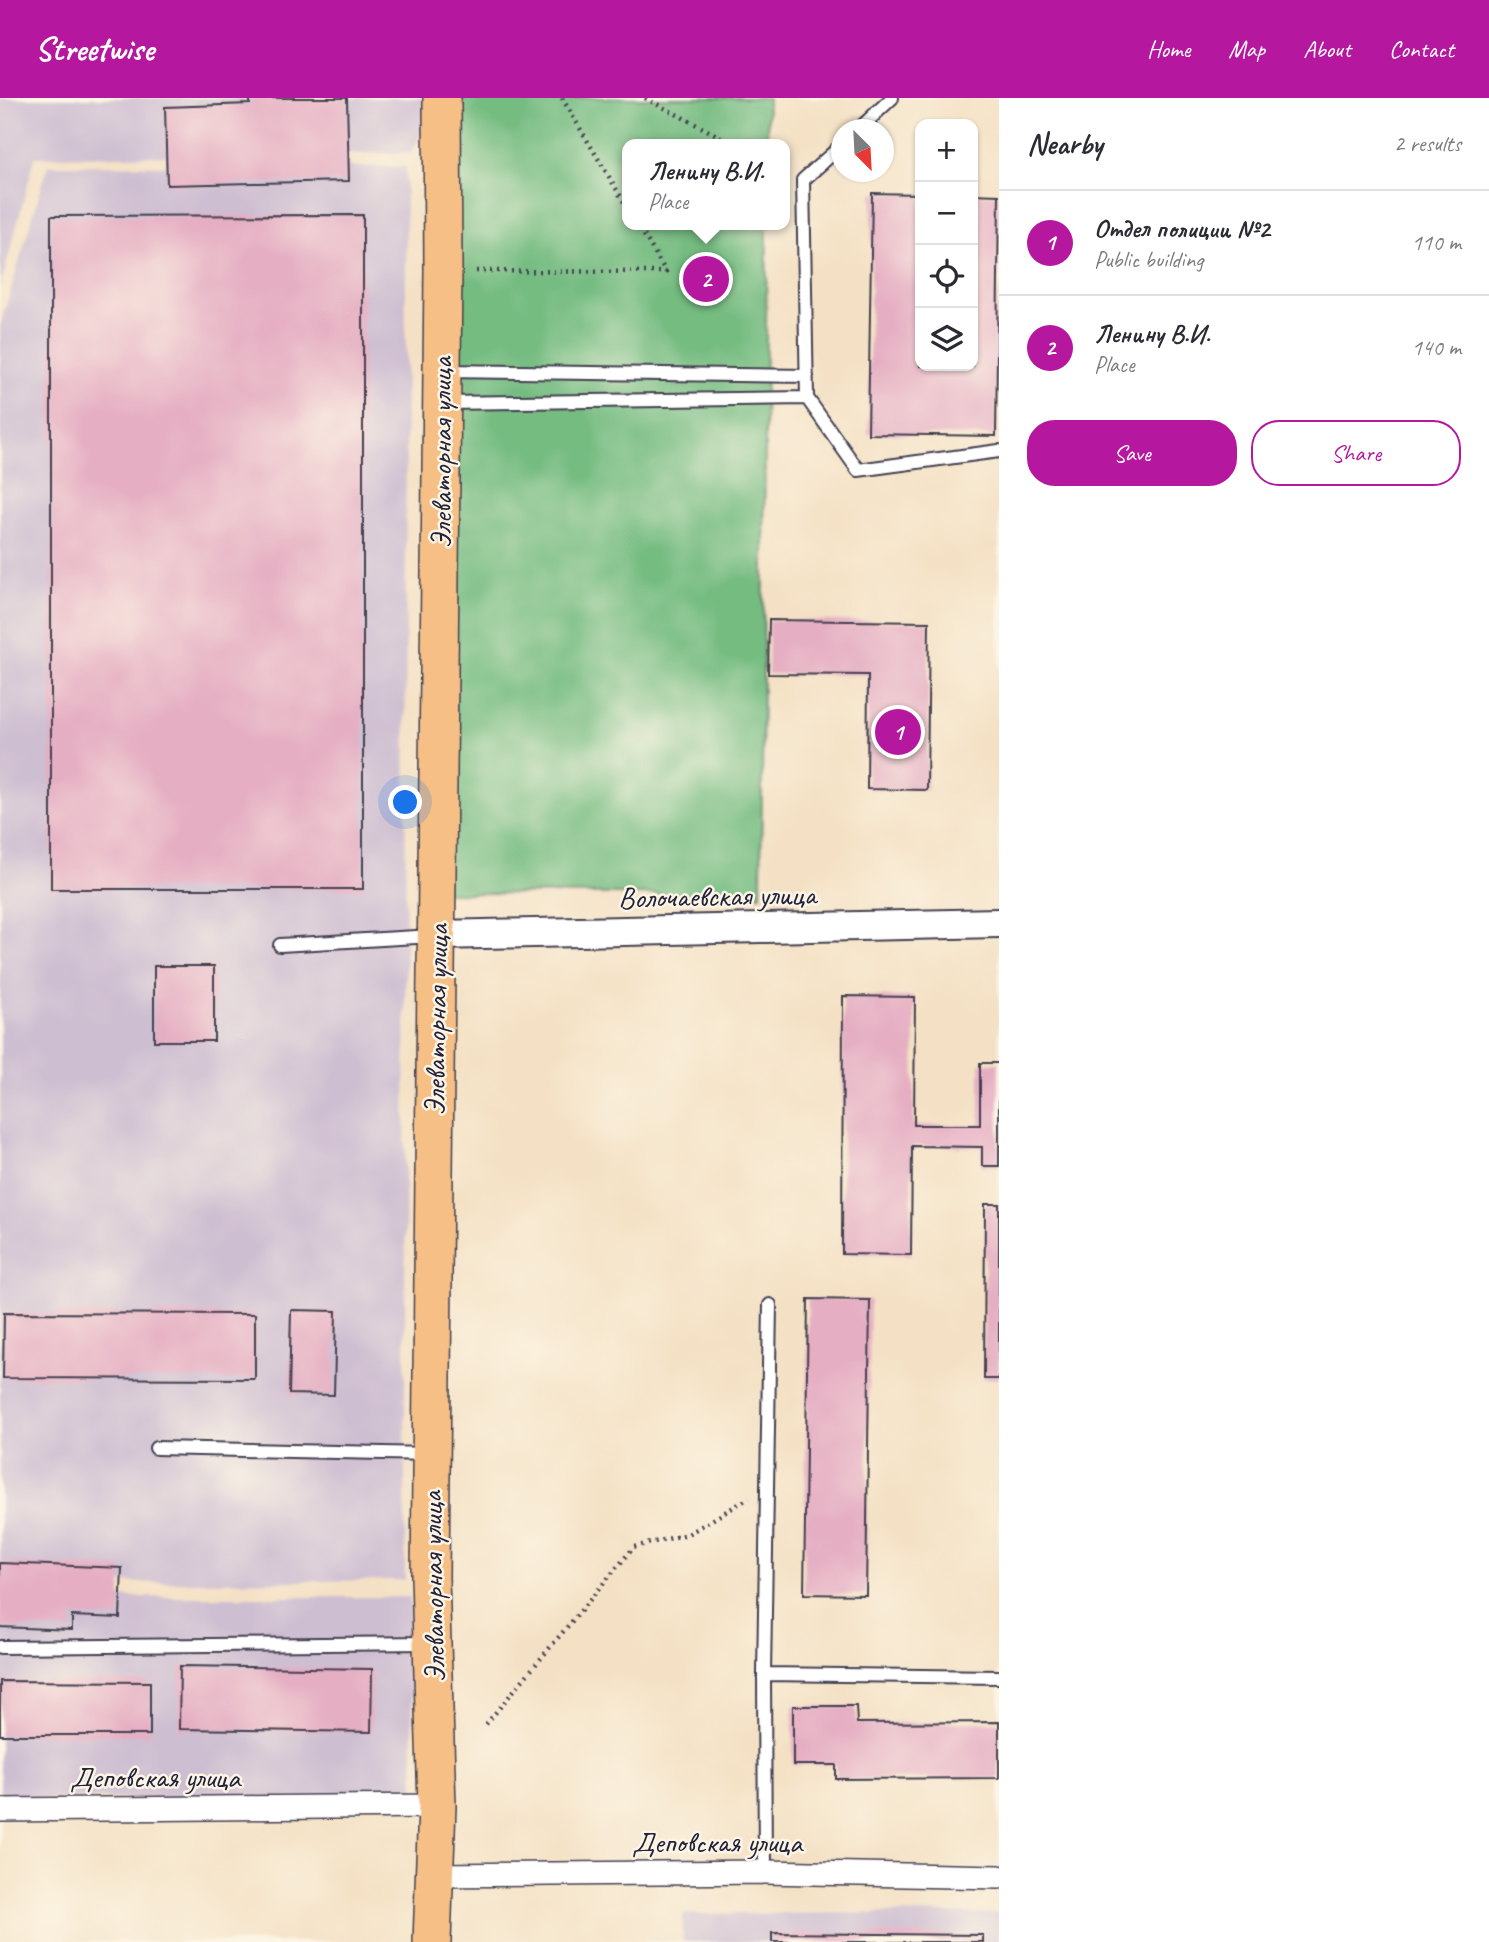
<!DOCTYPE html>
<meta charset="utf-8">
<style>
:root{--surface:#fff;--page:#f2f2f3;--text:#2b2b33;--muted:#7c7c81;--line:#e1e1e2;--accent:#b5179e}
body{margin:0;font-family:Caveat,sans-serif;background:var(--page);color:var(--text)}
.controls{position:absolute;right:21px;top:21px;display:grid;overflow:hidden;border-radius:14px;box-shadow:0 2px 5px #0004}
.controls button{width:63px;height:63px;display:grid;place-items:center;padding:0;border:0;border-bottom:2px solid var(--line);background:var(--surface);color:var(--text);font:35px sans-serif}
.compass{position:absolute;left:831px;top:21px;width:63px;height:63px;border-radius:50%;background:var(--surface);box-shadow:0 2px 5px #0004;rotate:156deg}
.you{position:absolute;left:406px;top:705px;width:24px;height:24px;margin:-18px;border:5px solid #fff;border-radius:50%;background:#1a73e8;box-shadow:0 0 0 10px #1a73e833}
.badge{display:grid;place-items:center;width:46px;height:46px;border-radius:50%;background:var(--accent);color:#fff;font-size:23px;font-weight:700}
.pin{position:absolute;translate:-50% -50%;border:4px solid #fff;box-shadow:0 2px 7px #0006}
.popup{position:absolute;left:622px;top:41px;width:168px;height:91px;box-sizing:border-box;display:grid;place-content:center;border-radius:14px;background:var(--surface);filter:drop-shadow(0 2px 5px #0005);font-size:23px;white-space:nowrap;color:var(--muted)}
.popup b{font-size:26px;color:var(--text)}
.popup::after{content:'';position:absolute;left:50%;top:100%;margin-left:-14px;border:14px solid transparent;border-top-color:var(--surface)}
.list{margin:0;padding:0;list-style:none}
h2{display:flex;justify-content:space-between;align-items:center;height:91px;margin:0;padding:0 28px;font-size:30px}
h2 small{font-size:23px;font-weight:400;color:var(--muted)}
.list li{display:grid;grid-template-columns:46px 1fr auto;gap:21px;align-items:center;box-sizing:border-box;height:105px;padding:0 28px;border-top:2px solid var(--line)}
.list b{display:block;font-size:26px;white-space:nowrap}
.list p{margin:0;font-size:23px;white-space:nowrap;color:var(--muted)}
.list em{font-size:23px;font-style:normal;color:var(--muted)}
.actions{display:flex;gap:14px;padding:21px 28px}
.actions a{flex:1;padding:16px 0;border:2px solid var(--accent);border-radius:28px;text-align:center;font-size:24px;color:var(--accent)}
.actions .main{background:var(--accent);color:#fff}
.icon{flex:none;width:38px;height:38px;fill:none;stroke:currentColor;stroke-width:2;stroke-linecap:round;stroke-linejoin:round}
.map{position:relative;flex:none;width:999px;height:1844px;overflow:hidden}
header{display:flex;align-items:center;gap:42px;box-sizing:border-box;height:98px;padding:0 35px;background:var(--accent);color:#fff}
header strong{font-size:33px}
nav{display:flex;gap:38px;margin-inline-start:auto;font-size:24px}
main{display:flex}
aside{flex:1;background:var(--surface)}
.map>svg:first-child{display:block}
.industrial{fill:#cebed1}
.forest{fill:#74bc81;stroke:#4b6f5e;stroke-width:2}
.building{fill:#e5aec3}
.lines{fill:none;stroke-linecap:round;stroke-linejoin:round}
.service-casing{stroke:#423f50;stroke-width:16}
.minor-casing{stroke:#423f50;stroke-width:26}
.tertiary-casing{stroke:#423f50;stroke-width:32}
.primary-casing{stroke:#423f50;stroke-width:40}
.path{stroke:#423f50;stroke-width:4.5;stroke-dasharray:2 5;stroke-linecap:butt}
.service{stroke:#fff;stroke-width:12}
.minor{stroke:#fff;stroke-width:23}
.tertiary{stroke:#fff;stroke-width:28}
.primary{stroke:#f5bf86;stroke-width:37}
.labels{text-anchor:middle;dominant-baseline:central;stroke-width:5;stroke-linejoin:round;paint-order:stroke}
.street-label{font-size:30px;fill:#22223b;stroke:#fcf5e5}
</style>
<header>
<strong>Streetwise</strong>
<nav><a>Home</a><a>Map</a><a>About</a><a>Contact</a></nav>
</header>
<main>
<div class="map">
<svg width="999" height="1844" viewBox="0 0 999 1844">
<rect width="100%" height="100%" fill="#fcf5e5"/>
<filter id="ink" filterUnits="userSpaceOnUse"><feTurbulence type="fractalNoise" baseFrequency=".0143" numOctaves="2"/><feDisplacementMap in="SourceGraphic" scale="14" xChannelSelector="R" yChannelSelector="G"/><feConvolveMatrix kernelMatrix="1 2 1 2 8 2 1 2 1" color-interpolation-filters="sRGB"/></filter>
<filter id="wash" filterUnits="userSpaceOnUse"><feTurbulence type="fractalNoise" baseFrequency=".00686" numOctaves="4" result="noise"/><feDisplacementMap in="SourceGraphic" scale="28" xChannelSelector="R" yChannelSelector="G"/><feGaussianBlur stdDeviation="1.57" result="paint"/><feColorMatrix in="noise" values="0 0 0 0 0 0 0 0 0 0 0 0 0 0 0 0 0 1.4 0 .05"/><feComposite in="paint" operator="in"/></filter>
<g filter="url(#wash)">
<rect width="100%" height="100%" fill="#f4e1c5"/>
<path class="industrial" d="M0 0H428V28L410 55 35 59 0 191Z
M48 67 406 69 405 1482 0 1486V228Z
M0 1499H410L414 1700 0 1701Z
M999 1815V1844H683V1816Z"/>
<path class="forest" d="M453 0H768L767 46H627V127H767L761 797 446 795Z"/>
<g id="blocks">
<path class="building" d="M250 0H347L349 83 167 87 165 9 250 6Z
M872 95 920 96V268H973V96L999 97 996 338 868 336Z
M363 117V791H51V118Z
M769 522 929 524 927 692 867 691 868 577 768 576Z
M154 868H214V943H154Z
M843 898 915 899 914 1027H980V965H999V1068H982V1049L912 1048 911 1157 842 1156Z
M985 1106H999V1281H984Z
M808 1201 870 1202 866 1497 804 1496Z
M291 1212 336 1213 334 1297 289 1296Z
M4 1215 255 1216V1281L3 1280Z
M0 1465 122 1470 120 1520 72 1518V1532L0 1529Z
M180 1568 372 1571 371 1634 179 1631Z
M0 1583 150 1584V1637H0Z
M793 1608H856L857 1625 999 1624V1680L836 1681V1667H793Z
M772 1835 983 1837V1844H772Z"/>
</g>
</g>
<g filter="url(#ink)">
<use href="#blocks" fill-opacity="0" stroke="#423f50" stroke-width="2"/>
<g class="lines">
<defs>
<path id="service" d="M858 32 892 0
M842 47 803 82 807 300 858 372 999 353
M444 273 807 278
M444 305 807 300
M280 847 433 838
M156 1350 429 1356
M0 1549 430 1545
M764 1576 999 1579
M765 1774 764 1576 770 1207"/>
<path id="minor" d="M0 1712 437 1708
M435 1777 765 1774 999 1779"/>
<path id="tertiary" d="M437 837 999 825"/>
<path id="primary" d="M432 1844 437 1708 430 1479 443 173 442 0"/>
</defs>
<use href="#service" class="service-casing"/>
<use href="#minor" class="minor-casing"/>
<use href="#tertiary" class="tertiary-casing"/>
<use href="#primary" class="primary-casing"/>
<path class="path" d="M562 0 627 109
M645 0 734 46
M476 173 666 174 638 127
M486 1626 634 1449 688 1436 749 1400"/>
<use href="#service" class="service"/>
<use href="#minor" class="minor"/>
<use href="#tertiary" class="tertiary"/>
<use href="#primary" class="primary"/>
</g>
</g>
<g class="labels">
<g class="street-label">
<text transform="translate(441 355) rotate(-90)">Элеваторная улица</text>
<text transform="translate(717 798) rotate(-1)">Волочаевская улица</text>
<text transform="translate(436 922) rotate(-89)">Элеваторная улица</text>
<text transform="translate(433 1489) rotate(-91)">Элеваторная улица</text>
<text x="155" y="1679">Деповская улица</text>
<text x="717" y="1744">Деповская улица</text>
</g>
</g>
</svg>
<div class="controls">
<button>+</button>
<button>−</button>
<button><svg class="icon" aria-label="locate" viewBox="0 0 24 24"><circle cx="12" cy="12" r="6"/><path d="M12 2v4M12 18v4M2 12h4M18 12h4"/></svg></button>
<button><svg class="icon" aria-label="layers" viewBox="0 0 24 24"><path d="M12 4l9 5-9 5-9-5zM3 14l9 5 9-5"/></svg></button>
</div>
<svg class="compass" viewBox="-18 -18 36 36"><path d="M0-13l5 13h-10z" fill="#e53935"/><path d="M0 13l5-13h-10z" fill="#7c7c81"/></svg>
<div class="you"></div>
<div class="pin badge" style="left:898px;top:634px">1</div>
<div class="pin badge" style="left:706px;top:181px">2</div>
<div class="popup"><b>Ленину В.И.</b>Place</div>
</div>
<aside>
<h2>Nearby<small>2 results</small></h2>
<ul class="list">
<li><span class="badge">1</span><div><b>Отдел полиции №2</b><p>Public building</p></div><em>110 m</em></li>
<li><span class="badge">2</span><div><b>Ленину В.И.</b><p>Place</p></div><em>140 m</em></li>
</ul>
<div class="actions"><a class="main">Save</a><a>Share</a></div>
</aside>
</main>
